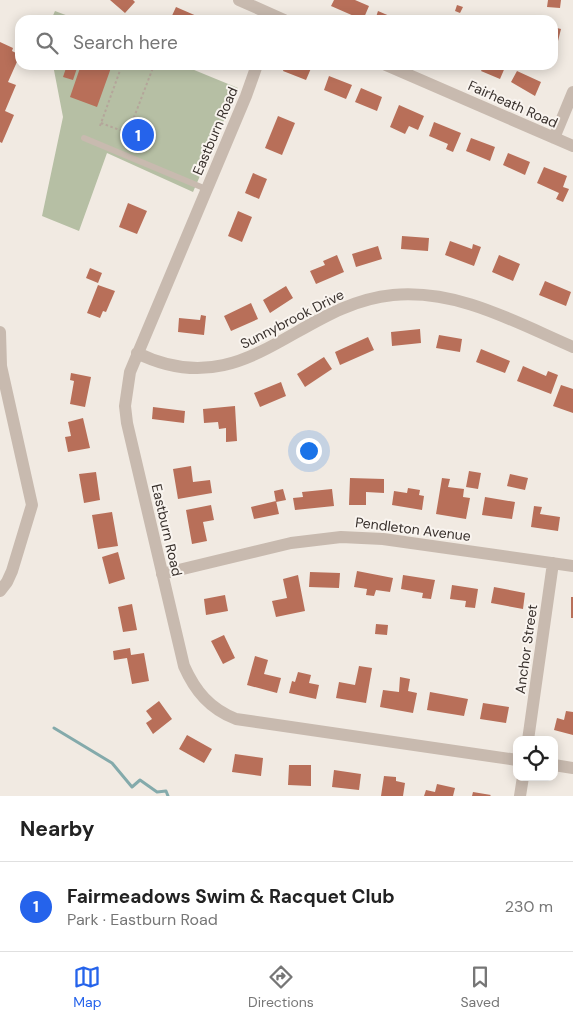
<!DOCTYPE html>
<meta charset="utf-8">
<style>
:root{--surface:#fff;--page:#f2f2f2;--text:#222;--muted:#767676;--line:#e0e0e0;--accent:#2563eb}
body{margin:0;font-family:"DM Sans",sans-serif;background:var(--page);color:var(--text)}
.controls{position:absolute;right:15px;bottom:15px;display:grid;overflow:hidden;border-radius:10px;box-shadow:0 2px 12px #0003}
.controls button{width:45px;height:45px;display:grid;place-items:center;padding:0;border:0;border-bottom:1px solid var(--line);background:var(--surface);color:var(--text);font:25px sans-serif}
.you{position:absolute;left:308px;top:450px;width:18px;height:18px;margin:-12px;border:4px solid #fff;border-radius:50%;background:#1a73e8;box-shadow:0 0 0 8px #1a73e833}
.badge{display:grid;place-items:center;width:32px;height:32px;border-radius:50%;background:var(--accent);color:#fff;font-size:16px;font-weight:700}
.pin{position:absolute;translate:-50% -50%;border:2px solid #fff;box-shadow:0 1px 5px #0006}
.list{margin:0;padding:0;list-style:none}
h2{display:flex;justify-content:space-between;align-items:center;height:65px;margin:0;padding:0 20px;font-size:21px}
h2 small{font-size:16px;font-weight:400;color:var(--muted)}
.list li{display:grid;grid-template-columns:32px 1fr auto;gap:15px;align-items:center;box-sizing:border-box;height:90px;padding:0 20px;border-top:1px solid var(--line)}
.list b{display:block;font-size:19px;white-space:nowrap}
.list p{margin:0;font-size:16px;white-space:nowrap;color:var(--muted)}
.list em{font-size:16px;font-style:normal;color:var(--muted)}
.icon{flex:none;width:28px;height:28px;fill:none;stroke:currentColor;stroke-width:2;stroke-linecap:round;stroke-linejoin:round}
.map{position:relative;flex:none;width:573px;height:796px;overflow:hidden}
.search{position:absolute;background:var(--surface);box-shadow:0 2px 12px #0003;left:15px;right:15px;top:15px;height:55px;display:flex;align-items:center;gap:12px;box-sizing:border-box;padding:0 18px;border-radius:15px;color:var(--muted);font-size:19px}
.sheet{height:155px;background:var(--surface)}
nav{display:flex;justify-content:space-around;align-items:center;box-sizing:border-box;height:70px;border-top:1px solid var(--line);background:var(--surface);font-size:14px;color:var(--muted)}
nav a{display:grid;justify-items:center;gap:2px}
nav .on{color:var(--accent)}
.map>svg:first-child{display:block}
.green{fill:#b6bfa4}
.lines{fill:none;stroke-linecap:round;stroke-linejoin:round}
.stream{stroke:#84aaab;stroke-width:3}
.building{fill:#b86f59}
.path{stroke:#b4a59a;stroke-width:2;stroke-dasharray:2.5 2.5;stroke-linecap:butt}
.lane{stroke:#c8baaf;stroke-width:6}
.street{stroke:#c8baaf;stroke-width:12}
.labels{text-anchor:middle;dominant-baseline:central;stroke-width:4;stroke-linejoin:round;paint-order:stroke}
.street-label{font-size:14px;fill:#38302c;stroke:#f9f4ef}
</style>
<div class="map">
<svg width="573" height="796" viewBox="0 0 573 796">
<rect width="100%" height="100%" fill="#f1eae2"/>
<path class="green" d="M55 11 79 20H51Z
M53 65H182L238 88 193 192 107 153 79 231 42 216 63 117Z"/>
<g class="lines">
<path class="stream" d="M54 728 112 763 132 787 140 780 157 792 166 791 168 796"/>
</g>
<path class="building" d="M110 0H133L135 2 125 13Z
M334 0H355L369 6 363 20 331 6Z
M548 0H561L560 8 547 7Z
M457 5 463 7 460 13 455 11Z
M176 7 199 17 198 20H170Z
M378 11 399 20H375Z
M553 27 561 29 556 49 553 48Z
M0 42 13 48 12 51 20 55 8 82 16 85 5 111 14 115 2 143 0 142Z
M67 65H78L73 80 63 77Z
M81 65H112L97 107 70 97Z
M285 65H309L312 66 306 80 283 71Z
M474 65H506L500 79 481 71 482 69Z
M517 71 541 82 535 96 511 82Z
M329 76 352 85 346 99 324 90Z
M361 88 382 97 377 111 355 102Z
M399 105 424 116 418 130 409 126 405 134 390 127Z
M278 116 295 123 282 155 265 148Z
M434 122 461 133 453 152 446 149 448 144 429 136Z
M471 138 495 147 490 161 466 151Z
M508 153 530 162 525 175 503 165Z
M544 167 567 176 563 187 569 189 563 202 556 199 559 193 537 183Z
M253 173 267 179 259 199 245 193Z
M128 203 147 211 137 234 119 227Z
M238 211 252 217 242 242 228 236Z
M402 236 429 238 428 251 401 249Z
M450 241 472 249 473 244 481 247 474 266 445 255Z
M378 246 382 259 356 267 352 254Z
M337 255 344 272 316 284 310 271 325 265 323 261Z
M499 255 520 264 513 281 492 272Z
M90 268 102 273 98 283 86 278Z
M545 281 571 292 566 306 539 295Z
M98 285 115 291 106 312 103 311 100 318 87 313Z
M286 286 293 298 270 313 263 300Z
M251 303 258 319 231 331 224 316Z
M201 315 206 316 204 335 178 332 179 318 200 320Z
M420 329 421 343 392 346 391 332Z
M439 335 462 339 460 352 436 348Z
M368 337 374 350 340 365 335 352Z
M481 349 510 361 505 373 476 362Z
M324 357 332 369 305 387 297 374Z
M523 366 546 376 548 371 558 375 551 394 517 381Z
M71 373 91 377 85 407 70 404 74 381 70 380Z
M281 382 286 396 260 407 254 393Z
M561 385 573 389V413L553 406Z
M235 406 237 441 226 442V428L219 429 218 422 204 423 203 409Z
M153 407 185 411 184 423 152 419Z
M83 418 90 448 68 452 65 437 71 436 68 422Z
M191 466 193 482 210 480 212 493 178 499 173 469Z
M469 471 481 473 478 489 466 487Z
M96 472 100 500 84 503 79 474Z
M510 474 528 478 525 490 507 486Z
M350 478 384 479V493L366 492V505H349Z
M442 478 450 479 448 487 464 489 463 497 470 498 466 519 436 514Z
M408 488 420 490 419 495 424 496 422 510 392 505 394 491 407 493Z
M283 489 286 500 276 502 274 491Z
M332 489 334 506 295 510 293 498 303 497 302 492Z
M485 497 515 502 512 519 482 515Z
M276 501 279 514 254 519 251 507Z
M211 505 214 520 203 522 207 541 192 544 186 510Z
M534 506 542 507 540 514 560 517 558 531 531 527Z
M112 512 118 546 98 549 92 515Z
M118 552 125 579 109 584 102 557Z
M357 571 393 578 390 592 376 590 374 596 366 595 367 589 354 587Z
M310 572 340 573 339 588 309 587Z
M298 575 305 611 276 617 272 601 287 598 283 579Z
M403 575 435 580 431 599 422 598 423 593 401 589Z
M452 585 478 589 475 608 465 607 466 601 450 599Z
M494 587 525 593 523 609 491 603Z
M225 595 228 611 206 615 204 599Z
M571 597H573V618H571Z
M132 604 137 630 123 632 118 607Z
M376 624 388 625 387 635 375 634Z
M224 635 235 658 223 664 211 641Z
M130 648 131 655 144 653 149 681 132 684 127 658 114 660 113 651Z
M255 656 268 660 264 674 281 678 277 693 247 685Z
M359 666 372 668 366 703 336 698 339 682 355 685Z
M298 672 311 675 309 683 319 685 316 699 289 693 292 681 295 682Z
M400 677 410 679 408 691 417 693 413 713 380 707 383 690 399 692Z
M430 692 468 699 464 716 427 710Z
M159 701 172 719 153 734 146 723 152 719 146 711Z
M483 703 509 707 506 723 480 719Z
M566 711 573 712V735L554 730 557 718 564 720Z
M187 735 212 749 204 763 179 749Z
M235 754 263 758 261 776 232 772Z
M289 765H311V786L288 785Z
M334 770 361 774 359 790 332 787Z
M384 776 396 777V781L405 783 403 796H381Z
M437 784 455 788 453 796H424L426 790 435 792Z
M473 792 491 795 490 796H472Z"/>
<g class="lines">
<path class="path" d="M47 20H65
M162 65V70
M101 123 128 133 154 65
M100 126 122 65"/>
<path class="lane" d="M84 138 206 189"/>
<path class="street" d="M239 0 284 20
M257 65 246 96 130 372 125 406 127 423 184 666C195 691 210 709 236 719L517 760
M386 65 573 146
M554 138 573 92
M0 332 1 366 32 505 12 571 7 582 0 591
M137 353C245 406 297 304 393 295 458 289 515 322 573 347
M162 574 291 543 341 537 383 539 573 566
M528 740 553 563
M554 765 573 768
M520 796 523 777"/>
</g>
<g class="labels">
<g class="street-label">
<text transform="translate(513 104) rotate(24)">Fairheath Road</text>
<text transform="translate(215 131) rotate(-67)">Eastburn Road</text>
<text transform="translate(292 319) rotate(-27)">Sunnybrook Drive</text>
<text transform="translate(413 529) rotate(7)">Pendleton Avenue</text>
<text transform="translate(167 530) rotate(77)">Eastburn Road</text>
<text transform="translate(526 649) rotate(-82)">Anchor Street</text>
</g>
</g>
</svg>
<div class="controls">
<button><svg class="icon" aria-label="locate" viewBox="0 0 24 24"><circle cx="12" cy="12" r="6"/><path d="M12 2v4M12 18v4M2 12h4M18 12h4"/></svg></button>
</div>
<div class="you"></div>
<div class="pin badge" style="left:138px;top:135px">1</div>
<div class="search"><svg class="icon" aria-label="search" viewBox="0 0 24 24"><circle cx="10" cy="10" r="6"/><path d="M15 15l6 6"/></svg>Search here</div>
</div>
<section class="sheet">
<h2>Nearby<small></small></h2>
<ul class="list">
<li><span class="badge">1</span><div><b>Fairmeadows Swim &amp; Racquet Club</b><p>Park · Eastburn Road</p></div><em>230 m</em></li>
</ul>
</section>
<nav>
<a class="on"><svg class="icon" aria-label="map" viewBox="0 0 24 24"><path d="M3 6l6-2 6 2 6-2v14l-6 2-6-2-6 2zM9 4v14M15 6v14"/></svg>Map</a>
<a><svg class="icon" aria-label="directions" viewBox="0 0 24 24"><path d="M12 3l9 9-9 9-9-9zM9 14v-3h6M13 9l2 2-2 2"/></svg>Directions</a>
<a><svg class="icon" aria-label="saved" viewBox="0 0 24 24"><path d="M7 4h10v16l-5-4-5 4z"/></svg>Saved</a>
</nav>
